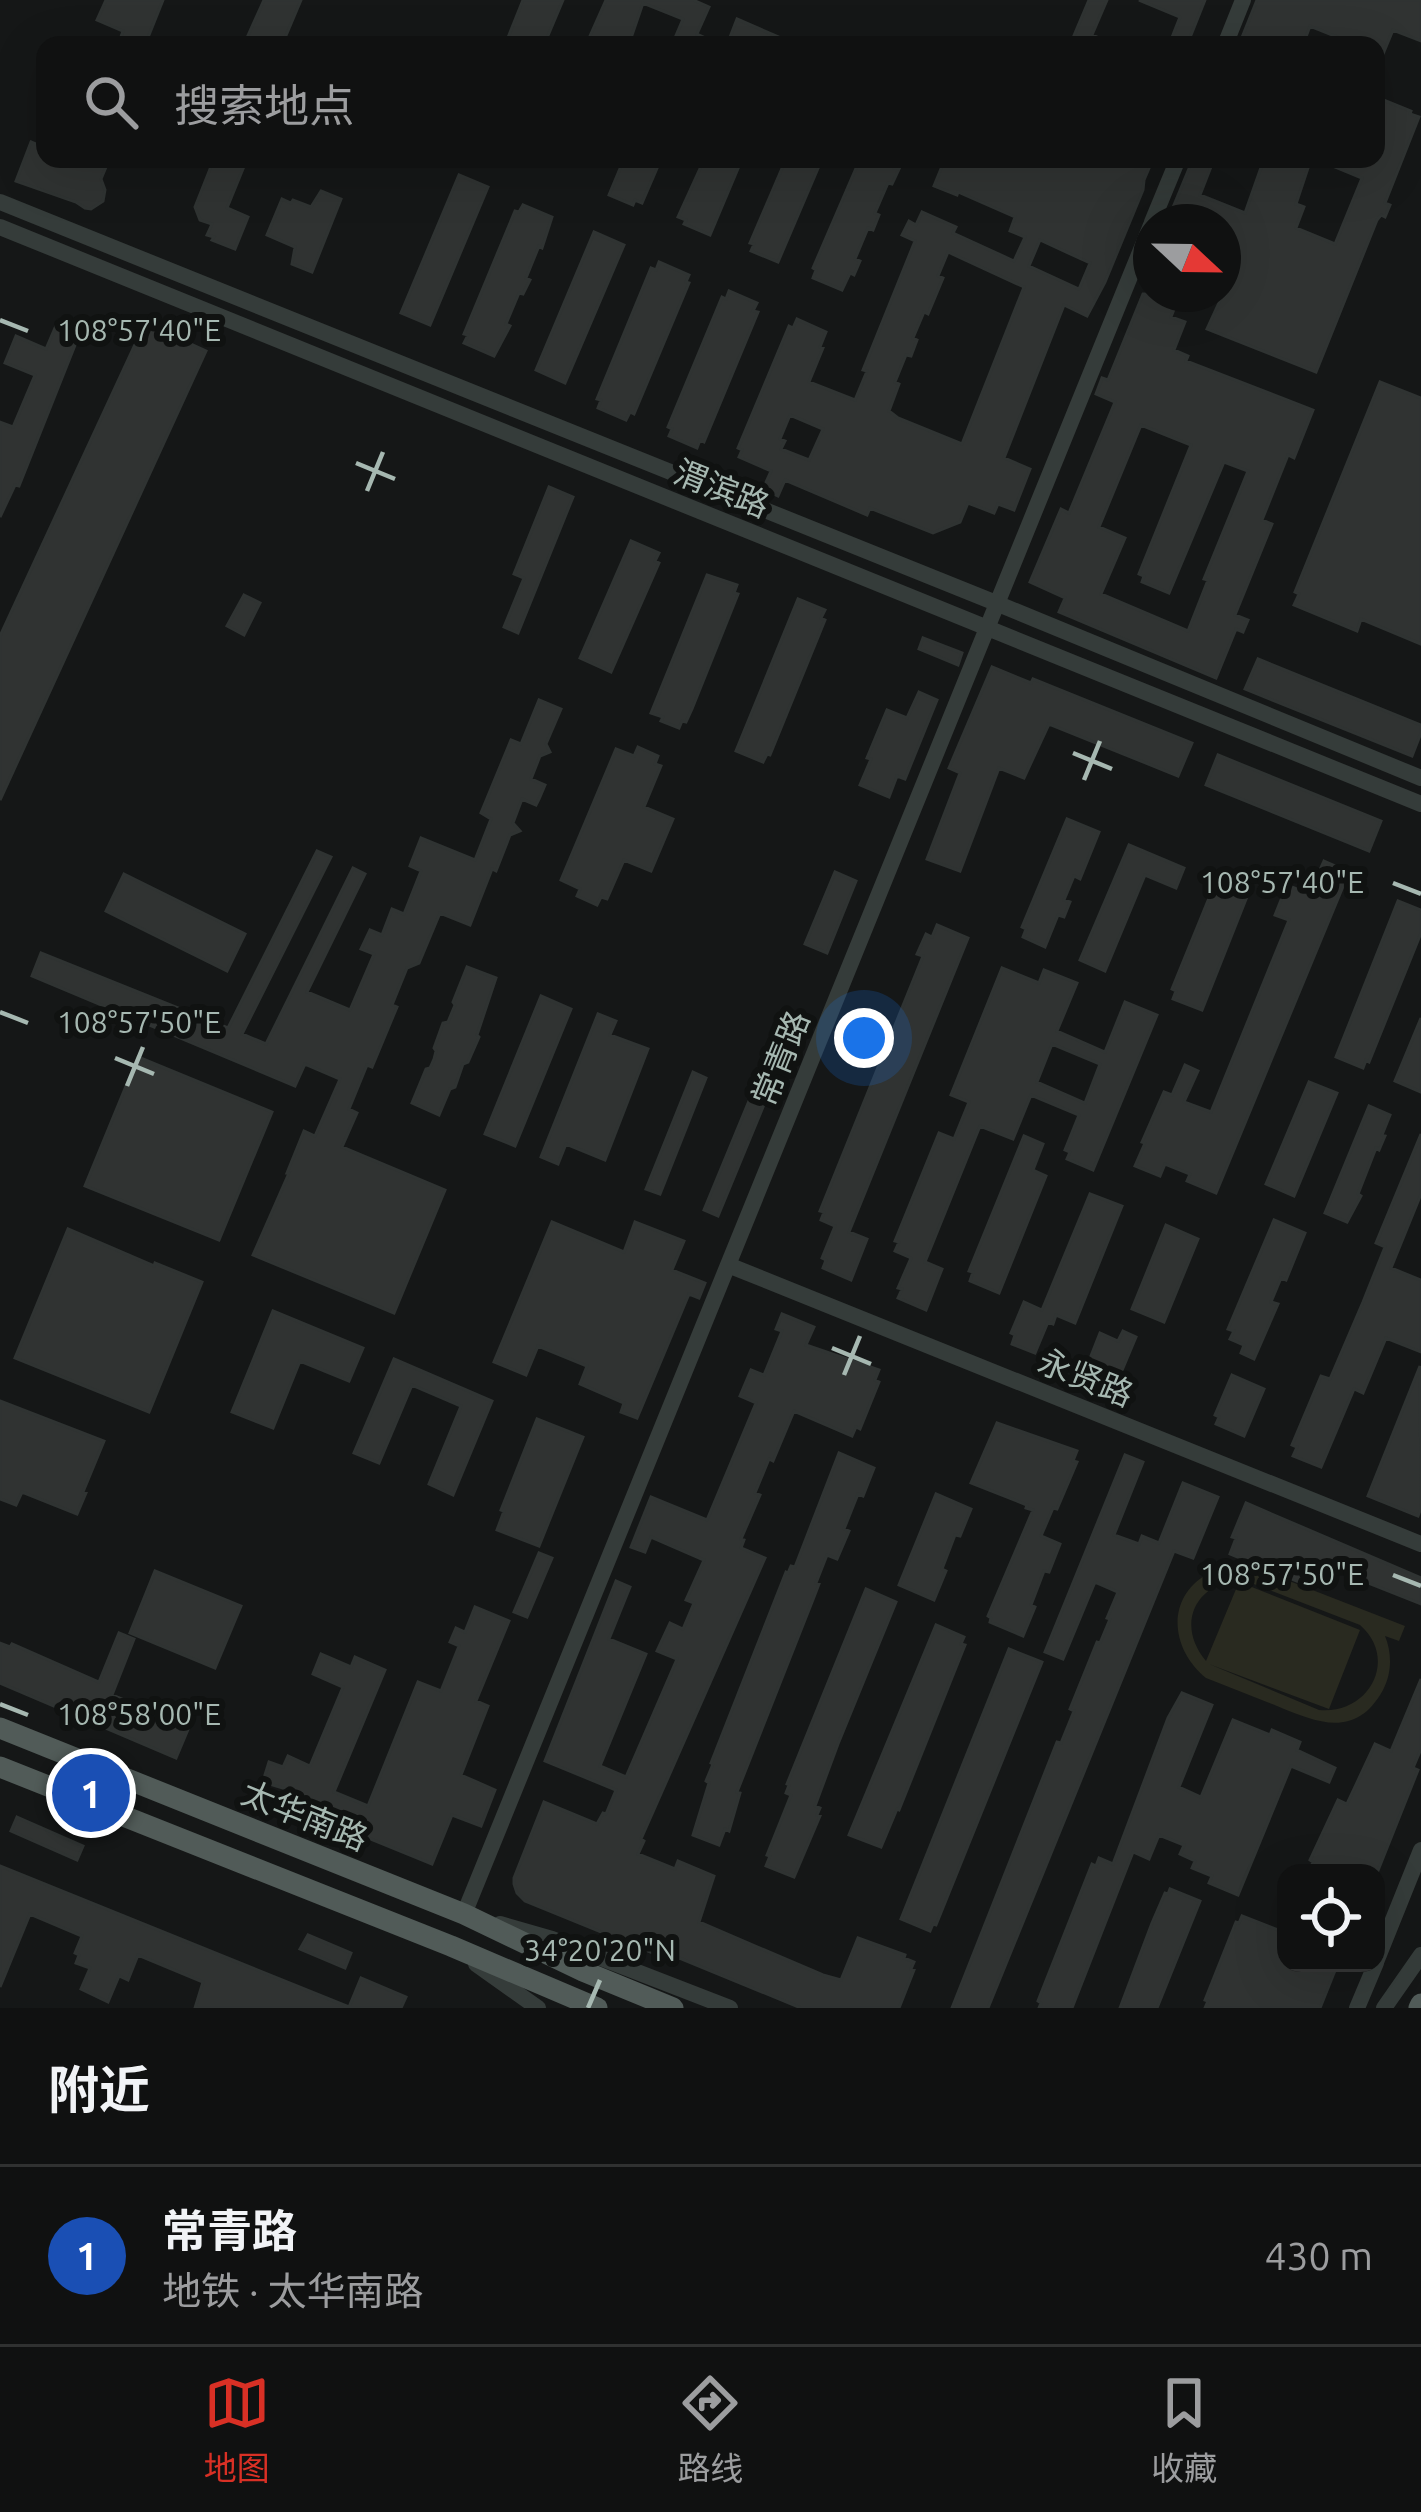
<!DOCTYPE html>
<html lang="zh">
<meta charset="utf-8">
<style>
:root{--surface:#101111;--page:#191a1a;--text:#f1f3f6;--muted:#9c9d9f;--line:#303131;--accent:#d93025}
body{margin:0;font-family:Ubuntu,"Noto Sans SC",sans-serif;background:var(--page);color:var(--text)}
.controls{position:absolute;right:36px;bottom:36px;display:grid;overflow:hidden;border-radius:24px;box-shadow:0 12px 48px #0002}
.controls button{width:108px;height:108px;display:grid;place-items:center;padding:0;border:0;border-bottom:3px solid var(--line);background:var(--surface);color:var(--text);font:60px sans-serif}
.compass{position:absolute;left:1133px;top:204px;width:108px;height:108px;border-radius:50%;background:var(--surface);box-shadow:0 12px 48px #0002;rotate:112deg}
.you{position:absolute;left:864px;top:1038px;width:42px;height:42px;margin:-30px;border:9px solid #fff;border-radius:50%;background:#1a73e8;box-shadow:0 0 0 18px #1a73e833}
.badge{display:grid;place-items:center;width:78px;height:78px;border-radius:50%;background:var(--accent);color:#fff;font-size:39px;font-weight:700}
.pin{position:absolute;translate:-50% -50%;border:6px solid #fff;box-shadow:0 3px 12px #0006}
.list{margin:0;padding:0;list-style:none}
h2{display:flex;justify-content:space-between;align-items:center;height:156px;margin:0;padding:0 48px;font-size:51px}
h2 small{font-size:39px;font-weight:400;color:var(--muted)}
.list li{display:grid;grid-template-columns:78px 1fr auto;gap:36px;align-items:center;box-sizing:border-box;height:180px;padding:0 48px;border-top:3px solid var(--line)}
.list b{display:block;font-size:45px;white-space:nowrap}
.list p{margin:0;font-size:39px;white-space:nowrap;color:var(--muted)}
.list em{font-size:39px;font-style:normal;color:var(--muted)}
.icon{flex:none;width:66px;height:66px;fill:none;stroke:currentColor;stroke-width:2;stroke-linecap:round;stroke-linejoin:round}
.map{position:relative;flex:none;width:1421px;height:2008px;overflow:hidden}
.search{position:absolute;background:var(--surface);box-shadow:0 12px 48px #0002;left:36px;right:36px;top:36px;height:132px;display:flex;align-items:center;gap:30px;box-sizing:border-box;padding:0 42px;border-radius:24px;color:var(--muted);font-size:45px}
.sheet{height:336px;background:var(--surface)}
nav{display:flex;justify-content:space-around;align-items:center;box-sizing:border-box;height:168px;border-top:3px solid var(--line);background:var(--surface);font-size:33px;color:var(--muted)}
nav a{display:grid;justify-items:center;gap:6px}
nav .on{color:var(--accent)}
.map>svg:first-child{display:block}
.green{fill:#292a20;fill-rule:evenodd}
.building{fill:#303332;stroke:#2f3332;stroke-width:3;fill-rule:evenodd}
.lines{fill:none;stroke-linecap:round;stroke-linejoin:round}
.minor{stroke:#353c3a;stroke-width:16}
.major{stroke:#515b58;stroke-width:21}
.ticks{fill:none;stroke:#a6b8b1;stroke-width:4.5}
.labels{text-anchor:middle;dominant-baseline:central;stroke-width:12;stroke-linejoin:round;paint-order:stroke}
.street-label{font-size:33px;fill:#a6b8b1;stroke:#101211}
.ticks-label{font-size:30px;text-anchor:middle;fill:#a6b8b1;stroke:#101211;stroke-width:12;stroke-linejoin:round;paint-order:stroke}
</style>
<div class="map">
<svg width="1421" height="2008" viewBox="0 0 1421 2008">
<rect width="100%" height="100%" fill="#151717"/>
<path class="green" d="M1243 1563 1405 1626 1399 1641 1385 1636C1392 1653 1392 1673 1383 1690 1356 1739 1318 1723 1277 1706 1253 1697 1230 1687 1206 1678 1172 1650 1164 1600 1207 1574 1218 1568 1230 1565 1243 1563ZM1241 1579 1360 1625C1399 1659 1369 1715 1319 1710L1209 1664 1329 1709 1360 1630 1239 1582 1206 1661C1176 1625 1194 1584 1241 1579Z"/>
<path class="building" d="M106 0H163L145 45H118L123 31 97 20Z
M264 0H301L282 45H257L246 40Z
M523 0H563L544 45H505Z
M606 0H693L709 7 697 34 721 45H672L683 19 643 3 630 41 626 40 624 45H591L594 38 590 36Z
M1089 0H1107L1092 35 1115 45H1070Z
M1139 0H1205L1187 45H1169L1180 17Z
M1257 0H1421V41L1393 30 1376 71V45H1357L1310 26 1303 45H1239Z
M737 19 797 45H727Z
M1376 97 1411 111 1410 114 1419 117 1385 203 1390 205 1385 217 1381 215 1377 220 1316 372 1207 329 1223 294V222H1167L1193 159H1214L1200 195 1245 213 1264 159H1311L1296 204 1304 207 1296 228 1335 244 1362 178 1316 159H1376Z
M31 142 45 148V159H98L96 163 106 167 101 179 105 190 103 201 91 209 85 208 76 202 16 181Z
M214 159H247L227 208 248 217 235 249 212 240 214 237 207 235 212 224 200 220 195 207Z
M624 159H661L642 203 635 200 633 205 609 195Z
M707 159H742L710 235 684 224 686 220 678 217 703 162 705 163Z
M786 159H822L778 262 751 251 754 244 750 243Z
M860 159H898L894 168 899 169 892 184 888 183 875 213 879 215 873 230 868 228 855 259 860 261 854 275 850 273 842 290 813 278 816 270 813 268Z
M945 159H1153L1144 180 1143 190 1105 282 1087 316 1064 305 1004 458 1030 469 1014 510 998 504 994 513 968 503 960 522 933 533 870 508 867 515 785 480 778 496 763 489 771 471 739 457 742 450 738 448 789 326 793 328 797 319 826 332 820 347 823 348 809 382 855 400 867 371 863 370 915 241 902 235 909 221 916 225 922 212 956 227 953 233 1014 261 1025 237 1010 231 1015 217 958 192 957 195 934 186ZM1040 240 1090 263 1079 289 1029 266ZM948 252 1024 287 962 444 898 418 889 411 899 384 895 382 906 355 911 356 917 340 913 338 924 312 928 314 943 278 938 276ZM790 415 823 429 809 460 781 449 785 441 780 439Z
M459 175 488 187 430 325 401 313Z
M321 191 341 199 312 272 292 264 295 247 267 235 282 199 291 203 293 200 311 207Z
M523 205 552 217 542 248 539 246 526 278 530 280 523 294 519 293 506 324 510 326 494 356 464 343 468 335 464 334 515 211 519 212Z
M594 232 624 245 565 383 536 370Z
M659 262 689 275 686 282 689 283 634 414 630 412 626 420 598 408 601 400 597 399 651 268 656 270Z
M729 291 757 303 753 311 758 312 704 442 700 440 697 448 669 436 672 429 668 427 722 297 726 299Z
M1143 294H1180L1171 317 1185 322 1174 350 1188 356 1186 361 1313 410 1294 458 1288 455 1262 520 1272 524 1235 615 1248 620 1243 632 1236 629 1216 678 1059 612 1065 598 1030 582 1061 509 1069 513 1115 402 1096 394 1102 378 1108 380ZM1141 425 1191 445 1139 574 1144 576 1142 582 1169 593 1224 462 1248 471 1204 579 1208 580 1188 631 1101 594 1125 538 1099 527Z
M58 321 73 327 71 332 79 335 19 486 15 485 0 517V422L13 427 35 375 5 363 16 336 46 349Z
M145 323 206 351 0 800V636Z
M1380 382 1421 398V644L1361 619 1357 631 1294 605 1299 594 1295 592Z
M549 487 573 497 518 633 504 627 524 578 514 574Z
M631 541 659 553 655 561 659 563 611 672 580 658Z
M707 575 737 585 734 593 738 594 692 709 686 722 682 721 679 728 661 721 663 717 651 713Z
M244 595 260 603 244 635 227 626Z
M798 599 825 610 821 618 825 620 770 755 767 754 763 762 736 751Z
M923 638 962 653 958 665 919 649Z
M1258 659 1421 725V733L1412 756 1245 689Z
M992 667 1031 683 1033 679 1192 743 1178 776 1049 724 1024 778 999 768 960 871 927 859 960 773 949 768Z
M919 692 937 700 905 779 897 776 889 797 860 785 871 759 867 758 887 710 907 718Z
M539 700 561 709 546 744 550 752 540 756 531 779 545 785 539 799 536 805 522 799 513 823 520 831 510 835 496 871 492 869 470 925 440 913 419 963 407 968 392 1005 397 1007 372 1067 367 1065 349 1109 357 1113 342 1147 445 1190 394 1313 253 1255 289 1173H287L304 1131 315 1136 340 1079 305 1064 295 1086 32 976 41 953 228 1028 317 851 331 857 242 1034 266 1044 353 868 365 874 307 992 350 1010 374 954 361 949 370 930 382 935 392 909 404 914 421 871 410 866 421 838 475 860 491 819 481 813 511 740 521 744Z
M638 747 658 756 655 764 661 766 644 807 673 819 651 871 624 860 607 899 601 897 597 905 577 896 580 889 561 880 616 749 634 756Z
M1218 755 1381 821 1369 851 1206 785Z
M1067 819 1099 832 1080 879 1074 876 1064 900 1070 902 1064 917 1058 915 1045 947 1023 937 1026 929 1022 927Z
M1129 845 1184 868 1176 888 1145 875 1105 971 1080 960Z
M1324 861 1349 872 1216 1193 1187 1181 1190 1174 1165 1164 1160 1176 1135 1166 1145 1143 1142 1142 1164 1092 1172 1095 1185 1065 1198 1071 1184 1102 1211 1112 1289 920 1275 915 1287 885 1309 894Z
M835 872 856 881 827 953 805 944Z
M124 874 245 934 227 971 106 911Z
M1216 881 1248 894 1202 1010 1173 999 1176 991 1172 989Z
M1398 901 1421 910V933L1369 1062 1366 1060 1363 1068 1336 1057Z
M937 925 968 938 849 1232 867 1239 851 1280 823 1268 826 1260 822 1258 835 1226 821 1220 824 1212 820 1211 923 956 917 954 926 934 932 937Z
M467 967 496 978 477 1035 479 1037 468 1062 463 1064 455 1087 450 1089 439 1115 412 1103 426 1069 430 1068 434 1059 436 1051 434 1048 443 1023 448 1022 455 1005 453 1002Z
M1002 968 1039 983 1044 970 1077 983 1057 1031 1105 1052 1125 1002 1157 1015 1093 1170 1067 1159 1070 1152 1065 1150 1079 1115 1031 1095 1013 1139 980 1126 925 1262 942 1269 926 1310 898 1298 902 1289 898 1288 911 1258 895 1251 899 1242 895 1241 939 1133 954 1139 969 1102 951 1095ZM1052 1044 1100 1064 1085 1103 1037 1082Z
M541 996 571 1009 515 1146 485 1134Z
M598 1014 616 1021 610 1035 648 1049 605 1160 566 1144 558 1164 541 1157Z
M1421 1018V1092L1395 1081Z
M138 1057 272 1112 219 1240 85 1186Z
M693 1072 706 1078 660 1194 646 1189Z
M1309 1082 1337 1093 1294 1196 1266 1184Z
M756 1084 770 1090 718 1216 704 1210Z
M1369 1106 1390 1115 1382 1135 1385 1136 1379 1150 1376 1148 1358 1194 1361 1196 1347 1222 1325 1213Z
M1421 1134V1194L1391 1268 1421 1280V1352L1386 1338 1363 1393 1354 1389 1321 1467 1293 1456 1297 1447 1292 1445 1321 1376 1330 1379 1363 1302 1385 1247 1376 1243Z
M1024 1136 1043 1144 1033 1170 1046 1176 999 1293 970 1281 973 1272 969 1271Z
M1090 1194 1122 1206 1075 1323 1056 1315 1053 1324 1048 1322 1035 1353 1012 1344 1015 1335 1011 1333 1024 1302 1042 1310Z
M1274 1220 1305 1233 1286 1280 1281 1278 1271 1302 1278 1304 1254 1359 1241 1353 1244 1345 1230 1339 1234 1331 1228 1329Z
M552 1222 624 1252 635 1222 684 1241 672 1270 705 1283 699 1298 689 1294 637 1418 621 1412 624 1403 580 1384 587 1366 538 1346 526 1375 494 1362Z
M1166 1225 1198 1239 1164 1322 1132 1309Z
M68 1229 154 1266 155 1263 202 1282 149 1412 15 1358Z
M273 1311 363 1348 349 1381 300 1361 273 1428 232 1412Z
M782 1314 814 1327 806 1345 879 1370 875 1380 879 1382 860 1429 856 1427 852 1436 794 1411 773 1461 769 1459 755 1493 760 1495 741 1539 744 1540 741 1548 765 1558 641 1839 644 1841 638 1854 675 1869 678 1861 714 1876 699 1922 823 1975 841 1980 858 1938 905 1955 904 1958 914 1962 911 1969 914 1970 899 2008H801L677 1957 675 1962 525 1901 517 1893 514 1884V1878L544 1802 597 1824 603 1813 606 1814 616 1790 545 1761 616 1581 630 1587 609 1639 646 1654 600 1766 626 1777 677 1659 657 1651 670 1623 683 1629 694 1603 686 1600 704 1560 651 1537 645 1552 631 1547 651 1497 707 1520 756 1403 740 1396 751 1370 764 1375 782 1331 776 1329Z
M1123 1331 1136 1337 1115 1387 1087 1375 1090 1367 1087 1366 1100 1333 1118 1341Z
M394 1359 492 1401 453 1495 429 1484 461 1406 412 1385 379 1463 354 1453Z
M1420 1366 1421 1508 1418 1516 1368 1496Z
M1232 1375 1264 1389 1244 1436 1216 1424 1219 1417 1215 1415Z
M0 1401 104 1441 83 1492 86 1493 77 1514 22 1492 16 1505 0 1499Z
M537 1419 583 1437 539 1546 497 1530 504 1511 501 1510Z
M997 1423 1077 1451 1073 1461 1077 1462 1057 1509 1053 1508 1041 1536 1060 1544 1049 1572 1044 1571 1031 1605 1035 1607 1023 1636 990 1622 991 1618 988 1616 1033 1510 1026 1508 1027 1505 971 1483Z
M839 1453 874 1468 863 1496 858 1494 844 1529 849 1531 837 1559 827 1555 816 1583 819 1584 814 1597 737 1792 740 1793 729 1831 725 1829 719 1845 693 1835 709 1783 706 1781 713 1764 711 1763 786 1572 788 1573 791 1566 795 1567Z
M1125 1455 1143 1462 1114 1535 1139 1544 1142 1536 1159 1543 1183 1483 1218 1497 1193 1558 1174 1551 988 2008H952L1057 1742 1061 1743 1074 1711 1070 1709 1097 1642 1100 1643 1110 1619 1107 1618 1118 1592 1095 1582 1063 1659 1045 1652Z
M936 1494 971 1509 960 1536 955 1535 942 1569 946 1571 934 1600 899 1585Z
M1246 1503 1421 1578V1604L1318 1563 1309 1586 1230 1554 1236 1538 1232 1537Z
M539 1553 552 1558 527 1617 514 1612Z
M155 1571 241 1606 215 1668 130 1633Z
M866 1589 896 1602 838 1744 815 1806 820 1808 817 1815 820 1816 794 1877 766 1866 770 1856 767 1855 791 1795 786 1793 789 1785 787 1784Z
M475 1607 509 1621 476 1701 488 1706 461 1775 495 1790 481 1826 452 1815 432 1864 287 1805 293 1791 266 1783 267 1779 264 1778 269 1762 283 1767 288 1756 310 1766 343 1687 313 1674 321 1654 351 1667 355 1657 385 1670 334 1792 368 1806 418 1682 441 1691 459 1646 450 1642 456 1628 465 1632Z
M936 1625 964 1637 961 1644 965 1645 899 1810 897 1809 881 1847 849 1835Z
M119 1633 134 1639 112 1695 189 1727 176 1758 0 1683V1643L10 1647 12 1644 99 1682Z
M1009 1649 1042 1662 936 1925 933 1924 930 1931 901 1919Z
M1421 1679V1749L1413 1768 1418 1770 1377 1873H1308L1313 1862 1310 1860 1338 1800 1347 1804 1375 1744 1391 1751Z
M1182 1693 1212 1705 1179 1787 1201 1797 1233 1720 1270 1735 1272 1730 1300 1742 1297 1750 1335 1768 1329 1782 1291 1766 1238 1895 1209 1883 1212 1876 1192 1868 1195 1861 1180 1854 1184 1845 1159 1835 1149 1859 1133 1852 1072 2008H1039L1041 2003 1038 2001 1092 1864 1096 1866 1099 1858 1113 1864 1168 1718Z
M17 1817 83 1846 77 1860 11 1831Z
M0 1866 349 2007 361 1978 406 1997 401 2008H195L203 1982 138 1955 128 1980 119 1976 108 2002 81 1989 90 1968 76 1963 79 1955 75 1953 82 1936 30 1914 0 1987Z
M1170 1889 1200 1901 1157 2008H1120L1152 1923 1165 1893 1168 1894Z
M1242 1916 1286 1933V1963H1338L1320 2008H1205L1208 2001 1205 2000 1236 1922 1239 1923Z
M308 1935 351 1953 345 1968 300 1949Z"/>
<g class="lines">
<path class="minor" d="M1225 45 1243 0
M0 202 996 603 1421 778
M1152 222 1178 159
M0 227 1421 804
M728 1265 1421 1544
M475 1917 464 1914 1151 225
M500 1924 552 1939 730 2008
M1376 1962 1421 1850
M476 1964 538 2008
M1357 2008 1376 1963
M1384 2008 1421 1955"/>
<path class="major" d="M0 1728 464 1914 583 1971 673 2008
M0 1767 451 1946 597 2008
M1419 2008 1421 2004"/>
</g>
<path class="ticks" d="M0 320 28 331M356 463 395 479M367 491 383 452M1073 753 1112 769M1084 780 1100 741M1393 883 1421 894M0 1012 28 1023M115 1058 154 1074M127 1086 143 1047M832 1348 871 1364M844 1375 860 1336M1393 1575 1421 1586M0 1704 28 1715M588 2008 600 1980"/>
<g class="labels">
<g class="street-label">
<text transform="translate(722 488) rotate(22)">渭滨路</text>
<text transform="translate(780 1058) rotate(-68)">常青路</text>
<text transform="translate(1086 1377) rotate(22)">永贤路</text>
<text transform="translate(305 1815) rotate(22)">太华南路</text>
</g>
</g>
<g class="ticks-label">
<text x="139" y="341">108°57'40"E</text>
<text x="1282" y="893">108°57'40"E</text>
<text x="139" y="1033">108°57'50"E</text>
<text x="1282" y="1585">108°57'50"E</text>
<text x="139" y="1725">108°58'00"E</text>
<text x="600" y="1961">34°20'20"N</text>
</g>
</svg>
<div class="controls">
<button><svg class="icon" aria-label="locate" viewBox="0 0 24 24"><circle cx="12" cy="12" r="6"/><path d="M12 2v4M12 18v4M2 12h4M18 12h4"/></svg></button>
</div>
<svg class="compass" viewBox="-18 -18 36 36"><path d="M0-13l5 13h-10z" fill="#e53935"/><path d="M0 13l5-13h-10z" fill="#9c9d9f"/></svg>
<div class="you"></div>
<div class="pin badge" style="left:91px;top:1793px;background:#1a4fb4">1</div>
<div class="search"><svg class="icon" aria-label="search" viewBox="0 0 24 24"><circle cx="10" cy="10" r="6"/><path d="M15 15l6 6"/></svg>搜索地点</div>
</div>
<section class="sheet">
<h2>附近<small></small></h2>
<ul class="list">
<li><span class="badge" style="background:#1a4fb4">1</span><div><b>常青路</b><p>地铁 · 太华南路</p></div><em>430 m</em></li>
</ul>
</section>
<nav>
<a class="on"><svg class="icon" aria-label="map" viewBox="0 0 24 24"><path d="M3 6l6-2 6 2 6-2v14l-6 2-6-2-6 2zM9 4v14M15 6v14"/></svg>地图</a>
<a><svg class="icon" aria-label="directions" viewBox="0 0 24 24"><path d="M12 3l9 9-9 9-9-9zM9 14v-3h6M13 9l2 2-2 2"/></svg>路线</a>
<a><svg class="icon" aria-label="saved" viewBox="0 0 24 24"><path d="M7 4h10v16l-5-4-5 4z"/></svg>收藏</a>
</nav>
